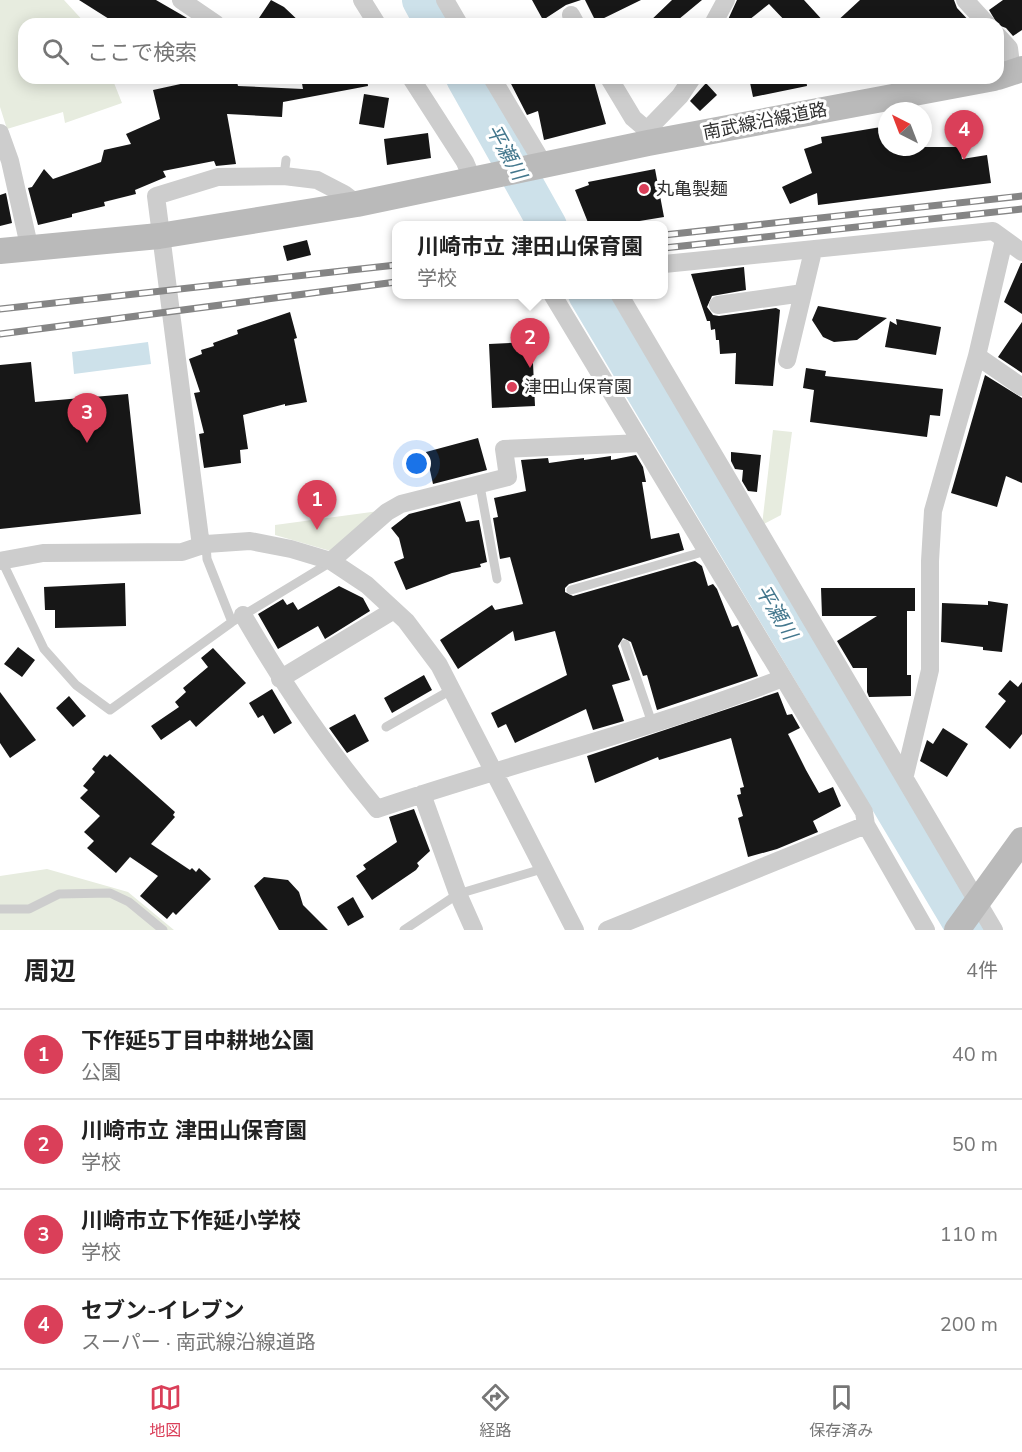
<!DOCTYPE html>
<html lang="ja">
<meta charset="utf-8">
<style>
:root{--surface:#fff;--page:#f6f6f6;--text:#222;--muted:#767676;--line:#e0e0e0;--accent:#da3f59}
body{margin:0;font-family:"Nunito Sans","Noto Sans JP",sans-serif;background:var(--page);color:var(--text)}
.compass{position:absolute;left:878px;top:102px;width:54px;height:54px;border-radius:50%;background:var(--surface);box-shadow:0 3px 15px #0003;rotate:318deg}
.you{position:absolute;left:417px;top:464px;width:21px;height:21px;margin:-15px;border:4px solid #fff;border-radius:50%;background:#1a73e8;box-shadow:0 0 0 9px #1a73e833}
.badge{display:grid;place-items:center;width:39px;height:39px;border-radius:50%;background:var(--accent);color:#fff;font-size:20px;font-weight:700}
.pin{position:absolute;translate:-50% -50px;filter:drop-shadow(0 2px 3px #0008)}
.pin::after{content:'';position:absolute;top:32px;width:21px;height:18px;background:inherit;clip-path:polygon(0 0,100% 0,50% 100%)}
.popup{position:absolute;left:392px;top:221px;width:276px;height:78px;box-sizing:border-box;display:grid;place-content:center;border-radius:12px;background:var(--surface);filter:drop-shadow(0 2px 4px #0005);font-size:20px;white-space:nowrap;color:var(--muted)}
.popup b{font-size:22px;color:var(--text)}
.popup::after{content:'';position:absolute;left:50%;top:100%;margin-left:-12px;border:12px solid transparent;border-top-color:var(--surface)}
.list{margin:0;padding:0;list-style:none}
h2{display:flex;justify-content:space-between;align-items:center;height:78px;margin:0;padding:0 24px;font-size:26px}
h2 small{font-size:20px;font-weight:400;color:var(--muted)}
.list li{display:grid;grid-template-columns:39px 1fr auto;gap:18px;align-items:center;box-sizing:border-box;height:90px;padding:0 24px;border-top:2px solid var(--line)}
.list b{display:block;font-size:22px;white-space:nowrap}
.list p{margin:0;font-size:20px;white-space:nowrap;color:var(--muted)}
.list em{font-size:20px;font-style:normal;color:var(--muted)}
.icon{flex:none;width:33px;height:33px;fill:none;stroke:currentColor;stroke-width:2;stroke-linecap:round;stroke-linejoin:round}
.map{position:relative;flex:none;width:1022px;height:930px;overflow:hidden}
.search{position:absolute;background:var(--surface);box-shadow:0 3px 15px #0003;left:18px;right:18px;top:18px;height:66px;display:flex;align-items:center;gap:15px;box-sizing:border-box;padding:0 21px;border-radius:18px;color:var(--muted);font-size:22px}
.sheet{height:438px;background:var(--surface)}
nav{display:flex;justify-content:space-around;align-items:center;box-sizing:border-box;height:84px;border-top:2px solid var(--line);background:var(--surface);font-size:16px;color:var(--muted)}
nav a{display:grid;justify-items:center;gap:3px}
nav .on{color:var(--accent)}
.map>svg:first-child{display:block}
.green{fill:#e7ecdf}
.water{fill:#cde1ea}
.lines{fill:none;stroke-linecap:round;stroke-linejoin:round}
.river{stroke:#cde1ea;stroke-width:38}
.building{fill:#171717}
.lane{stroke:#cdcdcd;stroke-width:9}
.street{stroke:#cdcdcd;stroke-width:18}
.secondary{stroke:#bababa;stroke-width:26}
.rail-casing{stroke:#858585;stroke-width:7}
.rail{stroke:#fff;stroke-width:4.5;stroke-dasharray:14;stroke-linecap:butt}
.poi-dot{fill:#da3f59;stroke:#fff;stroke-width:2}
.labels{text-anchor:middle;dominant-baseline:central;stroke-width:6;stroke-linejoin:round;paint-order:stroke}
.street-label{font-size:18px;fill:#303030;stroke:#fff}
.poi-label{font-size:18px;fill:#303030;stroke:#fff;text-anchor:start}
.water-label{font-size:20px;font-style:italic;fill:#43778d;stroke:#fff}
</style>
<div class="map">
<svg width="1022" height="930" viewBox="0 0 1022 930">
<rect width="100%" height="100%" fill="#fff"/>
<path class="green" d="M0 0H64L86 24H24V78H112L122 103 65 123 63 112 7 129 0 107Z
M773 430 792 432 781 515 762 525Z
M379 511 334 552 275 535V525Z
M47 869 128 892 174 930H0V876Z"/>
<path class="water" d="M148 342 151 364 74 374 72 352Z"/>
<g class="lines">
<path class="river" d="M421 0 434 24
M465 78 548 226
M587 294 966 930"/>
</g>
<path class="building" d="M79 0H156L194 22 117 24Z
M271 0 284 7 302 24H255Z
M532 0H581L566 5 543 20Z
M585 0H641L596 22Z
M672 0H702L673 24H647Z
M737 0H804L826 24H788L769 4 744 24H726Z
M860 0H954L957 8 972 24H834Z
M1003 0H1022V30L1013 36 1006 28 998 25 989 10Z
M208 78H236L238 86 303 89 301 78H367L368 86 283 102 282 117 227 114 236 164 216 166 214 161 163 171 166 177 135 190 136 194 104 202 105 206 72 214V217L38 225 28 188 32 187 44 169 53 179 101 162 104 150 131 144 126 134 160 119 153 90Z
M508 78H593L606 124 544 140 538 111 527 115Z
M749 78H806L807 86 753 97Z
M706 83 717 95 700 111 690 101Z
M364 94 389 98 384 128 359 124Z
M887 126V147H960L962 159 987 155 991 183 818 205 817 193 790 204 782 187 812 173 804 149 822 143 821 137Z
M428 133 431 158 387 165 384 139Z
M655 169 664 217 615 225H589L575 190 589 185 588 182Z
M6 193 12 223 0 226V195Z
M307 240 311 255 287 261 283 246Z
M1021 263H1022V314L1004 302Z
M744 267 746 290 712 296 707 307 713 315 719 316 776 308 780 310 773 386 735 384 736 353 720 354 719 340H716L715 329 711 330 710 321H707L691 274Z
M818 306 887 318 857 340 834 342 823 337 812 320Z
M290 312 297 338 294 339 307 402 285 406V404L243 415 248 449 240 450 241 463 204 468 199 434 204 433 194 393 200 392 189 359 202 354 201 350 214 346 213 343 238 334 237 330Z
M896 319 941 327 936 355 885 347 890 321 897 325Z
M1022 322V373L998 357Z
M532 342 535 406 492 408 489 344Z
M31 362 35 402 128 394 141 514 0 529V365Z
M806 368 826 371 825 376 943 389 940 416 930 415 927 437 810 422 814 390 803 388Z
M985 375 1022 398V483L1006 476 997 507 951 493Z
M478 438 487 470 433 484 426 452Z
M731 452 761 455 757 492 748 491 742 481 743 470 735 469 731 461Z
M636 455 643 467 646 482H642L651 539 679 533 684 550 569 584 565 588V592L573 596 695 561 702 566 708 586 713 584 717 589 732 627 738 625 758 676 657 710 647 675 643 676 631 642 623 638 618 646 630 680 612 685 624 721 593 730 586 709 515 743 506 724 498 728 491 713 567 675 555 631 515 641 513 631 458 669 440 640 492 605 495 610 523 604 510 557 500 559 493 518 498 517 494 498 526 491 521 460 548 458 549 463 584 458V460L611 456V460Z
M460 501 466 522 479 520 487 562 480 564 481 567 452 573 406 590 394 562 404 558 399 538 391 528 409 514Z
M125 583 126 626 55 628V610H45L44 587Z
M339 586 363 598 370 611 325 639 318 626 278 649 258 614 283 599 287 605 293 602 298 610Z
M821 588H915V611H907V675H911V696L869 697 867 692V668H853L837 641 877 616H822Z
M988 601 1008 604 1002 652 983 650V647L941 642 942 603 988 605Z
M18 647 35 660 22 677 4 664Z
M213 648 246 683 196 727 190 720 161 740 151 726 179 707 175 702 186 692 183 688 208 667 201 658Z
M424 675 432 690 392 713 384 698Z
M1010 680 1018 687 1022 682V734L1010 749 985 727 1006 701 998 694Z
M272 689 292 723 274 734 263 715 258 718 249 703Z
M0 692 36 740 10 758 0 743Z
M778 692 787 715 792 714 800 728 788 734 806 770 819 793 833 787 841 806 813 821 818 832 777 849 748 857 738 818 743 816 737 795 741 794 740 788 744 787 731 738 659 760 658 757 595 783 587 756Z
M69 696 86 716 73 727 56 708Z
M355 714 369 741 347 753 329 728Z
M943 728 968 744 947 777 920 761 927 740 933 744Z
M110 754 175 812 173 815 175 817 151 844 190 870 192 868 196 872 199 868 211 879 176 915 173 912 167 919 140 896 158 876 130 857 116 873 87 848 94 841 84 832 100 816 80 798 88 790 83 786 95 772 92 769 104 755 107 757Z
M414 809 430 851 417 863 419 866 416 870 372 900 356 876 366 869 363 865 397 842 389 817Z
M264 877 288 880 299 892 303 905 328 930H279L254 886Z
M353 897 364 917 348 926 337 907Z"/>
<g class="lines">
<path class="lane" d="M284 176 286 160
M480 486 497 579
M206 544 207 559 232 622
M2 561 44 649 76 685 110 710 232 622 331 562
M571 590 706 551
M625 644 652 723
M386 727 451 690
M0 909H29L59 894 110 893 129 902 163 930
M404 930 458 894 542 869"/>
<path class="street" d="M181 0 216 24
M362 0 377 24
M445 0 459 24
M965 0 987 24
M571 15 576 24
M713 24 726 0
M998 36 1009 48 1012 72
M411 78 465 162 473 181
M492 78 544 165
M609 78 633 118 647 130 648 143
M647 130 680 96 692 78
M0 133 10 161 30 250
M664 264 993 231 1022 252
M552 294 864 812 866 825 926 930
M619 294 994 930
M718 305 803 293
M977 356 1022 387
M787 360 813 251
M201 546 156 196 218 177 284 176 317 180 344 194 357 204
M0 561 43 553 182 552 206 544 250 541 291 549 331 561 367 585 406 621 439 665 575 930
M331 561 387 512 401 504 508 477 504 449 642 443
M243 615C283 684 326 748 377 809 512 763 651 730 783 678
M280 679 394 610
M905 775 930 670V561L933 511 977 356 1004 240
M422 794 458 894 474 930
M607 930 866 825"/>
<path class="secondary" d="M998 77 1022 69
M0 251 159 236 357 204 648 143 994 78
M957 930 1022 840"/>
<defs>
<path id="rail" d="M664 235 1022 196
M664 248 1022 209
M0 309 396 265
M0 334 396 282"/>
</defs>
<use href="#rail" class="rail-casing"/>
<use href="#rail" class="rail"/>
</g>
<g class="poi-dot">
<circle cx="644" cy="189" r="6"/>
<circle cx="512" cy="387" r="6"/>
</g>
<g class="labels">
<g class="street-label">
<text transform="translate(765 121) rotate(-11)">南武線沿線道路</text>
</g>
<g class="poi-label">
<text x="656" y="189">丸亀製麺</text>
<text x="524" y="387">津田山保育園</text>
</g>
<g class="water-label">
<text transform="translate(506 152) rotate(61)">平瀬川</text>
<text transform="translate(776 612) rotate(59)">平瀬川</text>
</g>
</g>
</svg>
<svg class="compass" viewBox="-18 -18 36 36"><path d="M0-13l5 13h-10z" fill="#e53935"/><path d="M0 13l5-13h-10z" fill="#767676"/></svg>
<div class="you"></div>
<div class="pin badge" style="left:317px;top:530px">1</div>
<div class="pin badge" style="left:530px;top:368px">2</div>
<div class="popup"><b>川崎市立 津田山保育園</b>学校</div>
<div class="pin badge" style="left:87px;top:443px">3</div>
<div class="pin badge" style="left:964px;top:160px">4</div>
<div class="search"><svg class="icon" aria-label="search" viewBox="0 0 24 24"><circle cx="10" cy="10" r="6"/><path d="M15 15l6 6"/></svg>ここで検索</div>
</div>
<section class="sheet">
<h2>周辺<small>4件</small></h2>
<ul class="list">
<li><span class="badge">1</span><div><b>下作延5丁目中耕地公園</b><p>公園</p></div><em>40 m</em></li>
<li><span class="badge">2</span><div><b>川崎市立 津田山保育園</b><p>学校</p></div><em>50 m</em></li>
<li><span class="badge">3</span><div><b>川崎市立下作延小学校</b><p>学校</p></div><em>110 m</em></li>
<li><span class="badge">4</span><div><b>セブン-イレブン</b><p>スーパー · 南武線沿線道路</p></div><em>200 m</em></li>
</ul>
</section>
<nav>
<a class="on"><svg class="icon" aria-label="map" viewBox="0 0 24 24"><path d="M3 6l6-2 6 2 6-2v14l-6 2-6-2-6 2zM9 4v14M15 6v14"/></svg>地図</a>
<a><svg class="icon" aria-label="directions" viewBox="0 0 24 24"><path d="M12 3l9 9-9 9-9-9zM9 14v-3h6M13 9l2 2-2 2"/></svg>経路</a>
<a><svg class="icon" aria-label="saved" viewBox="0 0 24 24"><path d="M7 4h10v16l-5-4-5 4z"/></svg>保存済み</a>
</nav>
